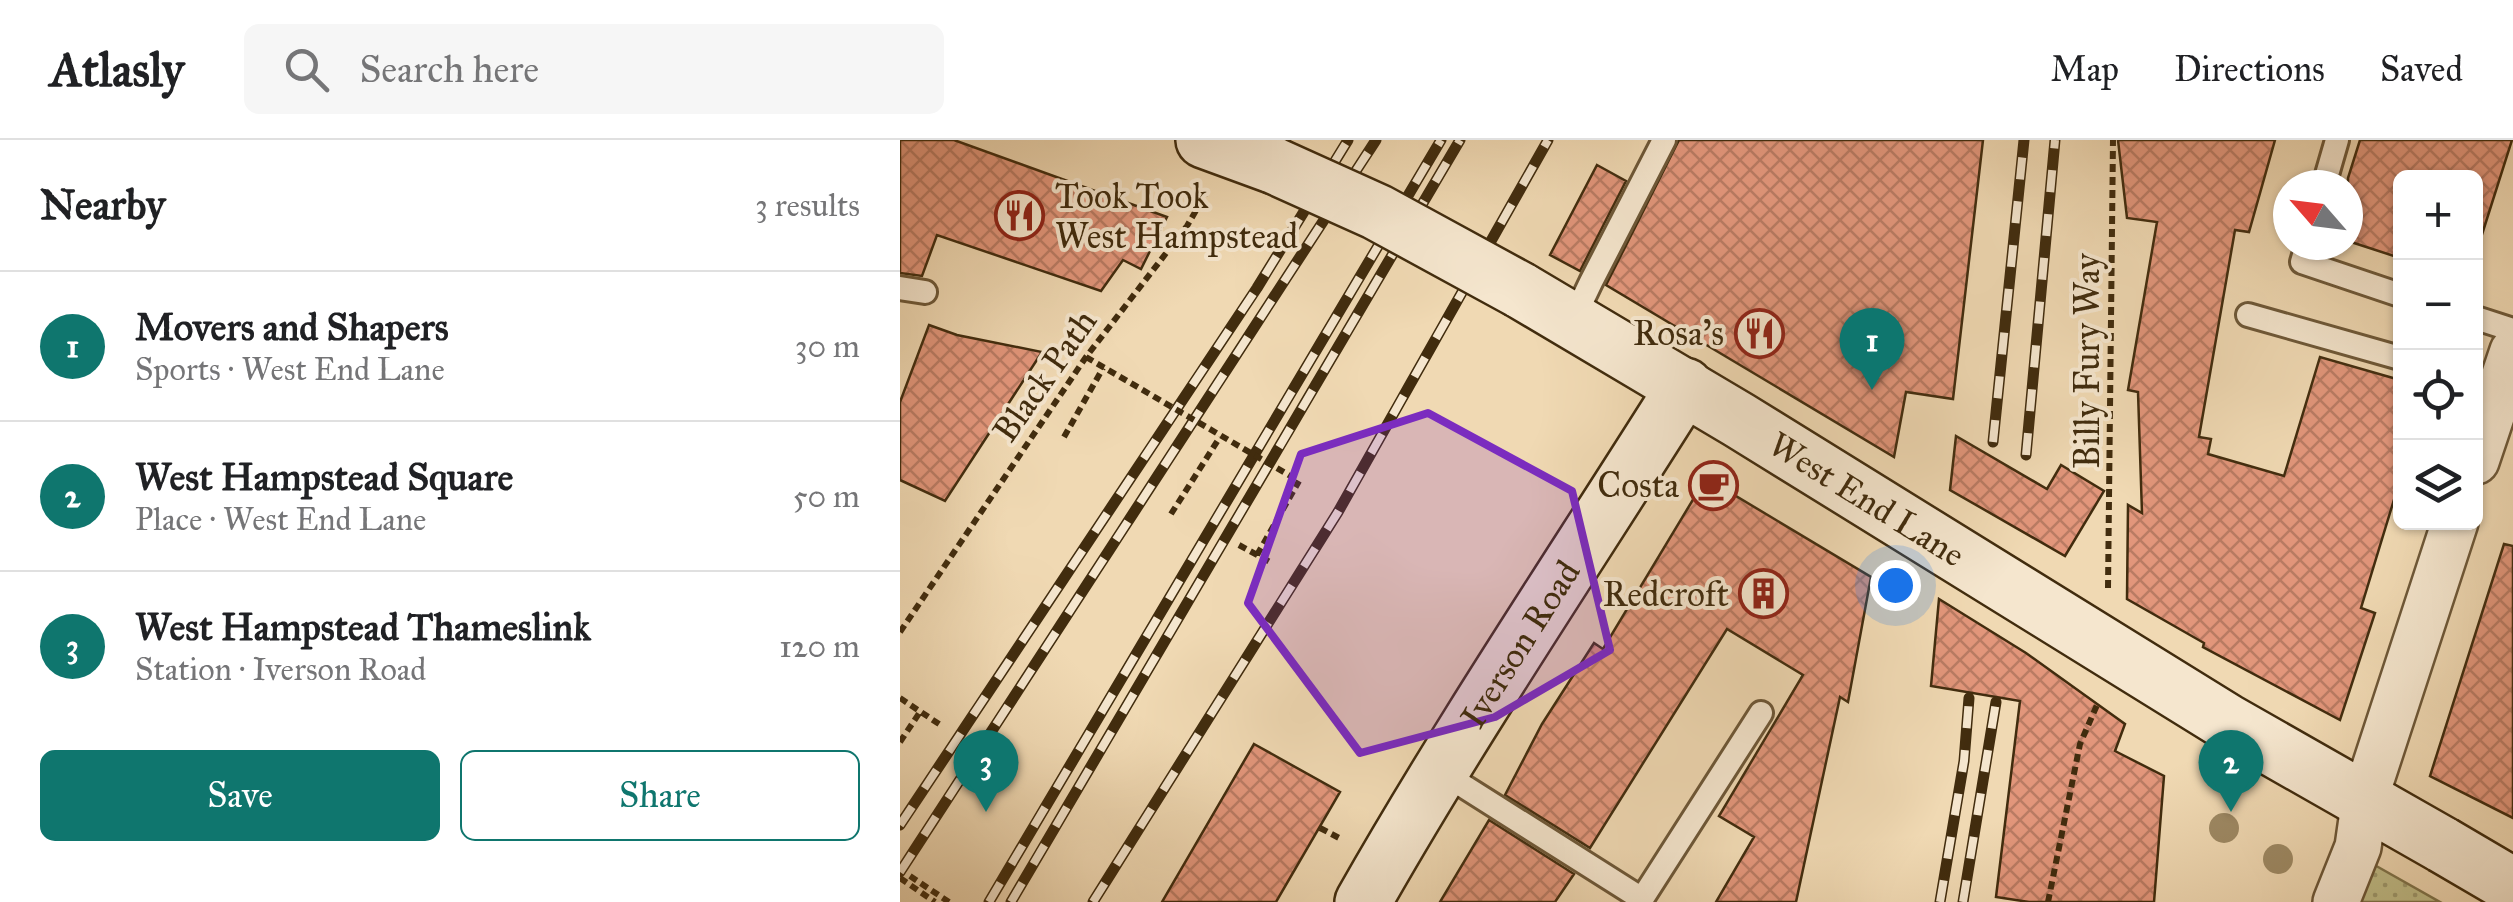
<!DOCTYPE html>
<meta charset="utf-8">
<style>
:root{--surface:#fff;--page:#f6f6f6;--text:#202124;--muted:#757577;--line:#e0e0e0;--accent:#0f766e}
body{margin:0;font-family:"IM FELL Great Primer",serif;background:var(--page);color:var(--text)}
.controls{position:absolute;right:30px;top:30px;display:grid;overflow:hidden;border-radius:15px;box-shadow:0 2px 8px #0004}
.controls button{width:90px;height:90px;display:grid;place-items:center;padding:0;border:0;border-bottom:2px solid var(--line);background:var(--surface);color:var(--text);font:50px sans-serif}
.compass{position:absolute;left:1373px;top:30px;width:90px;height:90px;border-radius:50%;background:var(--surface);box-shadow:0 2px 8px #0004;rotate:298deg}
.you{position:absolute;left:995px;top:445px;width:35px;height:35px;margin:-25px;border:8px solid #fff;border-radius:50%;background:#1a73e8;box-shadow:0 0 0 15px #1a73e833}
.badge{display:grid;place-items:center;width:65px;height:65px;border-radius:50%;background:var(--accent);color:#fff;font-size:32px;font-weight:700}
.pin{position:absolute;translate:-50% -82px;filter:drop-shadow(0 2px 5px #0008)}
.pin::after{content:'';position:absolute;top:52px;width:35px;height:30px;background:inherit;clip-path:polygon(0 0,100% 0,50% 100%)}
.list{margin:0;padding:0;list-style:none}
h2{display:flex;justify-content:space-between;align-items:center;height:130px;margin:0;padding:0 40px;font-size:42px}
h2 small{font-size:32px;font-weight:400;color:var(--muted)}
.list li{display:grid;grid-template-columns:65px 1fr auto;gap:30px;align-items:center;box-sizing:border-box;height:150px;padding:0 40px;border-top:2px solid var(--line)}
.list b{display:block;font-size:38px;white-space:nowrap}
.list p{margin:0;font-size:32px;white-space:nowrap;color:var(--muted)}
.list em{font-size:32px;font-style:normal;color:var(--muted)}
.actions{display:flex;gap:20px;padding:30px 40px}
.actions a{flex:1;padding:22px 0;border:2px solid var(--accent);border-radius:15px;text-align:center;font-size:35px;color:var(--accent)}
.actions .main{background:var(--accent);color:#fff}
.icon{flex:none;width:55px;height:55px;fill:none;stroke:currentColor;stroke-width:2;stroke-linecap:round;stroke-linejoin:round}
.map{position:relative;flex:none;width:1613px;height:762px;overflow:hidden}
header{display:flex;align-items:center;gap:60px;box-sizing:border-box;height:140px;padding:0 50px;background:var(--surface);border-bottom:2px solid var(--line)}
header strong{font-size:48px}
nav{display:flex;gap:55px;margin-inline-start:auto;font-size:35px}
.search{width:700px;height:90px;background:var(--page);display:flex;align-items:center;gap:25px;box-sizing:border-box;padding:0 35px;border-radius:15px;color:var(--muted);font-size:38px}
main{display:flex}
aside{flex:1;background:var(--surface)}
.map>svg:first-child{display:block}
.grass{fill:url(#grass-dots);stroke:#80744b;stroke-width:2.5}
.building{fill:url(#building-cross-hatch);stroke:#412c0e;stroke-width:2.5}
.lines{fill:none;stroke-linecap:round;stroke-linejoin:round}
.lane-casing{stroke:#6d5737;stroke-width:28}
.street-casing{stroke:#6d5737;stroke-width:50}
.secondary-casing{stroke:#412c0e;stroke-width:60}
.path{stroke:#412c0e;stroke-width:6;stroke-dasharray:8 5;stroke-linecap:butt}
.lane{stroke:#f5e6ce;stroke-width:22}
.street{stroke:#f5e6ce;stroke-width:45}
.secondary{stroke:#f5e6ce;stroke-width:55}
.rail-casing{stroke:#412c0e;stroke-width:11}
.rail{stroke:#f5e6ce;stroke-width:8;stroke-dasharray:22;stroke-linecap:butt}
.secondary-bridge-casing{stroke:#412c0e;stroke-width:60;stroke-linecap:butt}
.path-bridge{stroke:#412c0e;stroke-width:6;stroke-dasharray:8 5;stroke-linecap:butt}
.secondary-bridge{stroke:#f5e6ce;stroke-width:55}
.tree{fill:#9e8a65}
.marked{fill:#7b2cbf;fill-opacity:0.2;stroke:#7b2cbf;stroke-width:8;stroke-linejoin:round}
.labels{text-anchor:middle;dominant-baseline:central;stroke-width:8;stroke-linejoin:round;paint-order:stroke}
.poi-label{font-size:35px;fill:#412c0e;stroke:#f5e6ce;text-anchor:end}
.street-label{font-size:35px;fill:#412c0e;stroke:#f5e6ce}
</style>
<header>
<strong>Atlasly</strong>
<div class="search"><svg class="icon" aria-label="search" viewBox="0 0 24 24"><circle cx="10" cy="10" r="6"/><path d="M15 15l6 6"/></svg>Search here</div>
<nav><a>Map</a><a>Directions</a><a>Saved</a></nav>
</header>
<main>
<aside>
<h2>Nearby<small>3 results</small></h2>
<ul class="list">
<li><span class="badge">1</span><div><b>Movers and Shapers</b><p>Sports · West End Lane</p></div><em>30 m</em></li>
<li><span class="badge">2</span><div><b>West Hampstead Square</b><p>Place · West End Lane</p></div><em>50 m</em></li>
<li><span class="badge">3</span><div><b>West Hampstead Thameslink</b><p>Station · Iverson Road</p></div><em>120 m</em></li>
</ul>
<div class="actions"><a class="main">Save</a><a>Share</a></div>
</aside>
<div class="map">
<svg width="1613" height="762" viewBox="0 0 1613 762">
<defs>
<pattern id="grass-dots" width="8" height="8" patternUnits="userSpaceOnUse" patternTransform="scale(2.5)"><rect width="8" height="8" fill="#c0bd88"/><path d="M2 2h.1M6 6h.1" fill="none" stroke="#9e9a6e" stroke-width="1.8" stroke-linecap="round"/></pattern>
<pattern id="building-cross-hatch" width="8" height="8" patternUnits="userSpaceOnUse" patternTransform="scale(2.5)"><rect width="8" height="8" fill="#e2967b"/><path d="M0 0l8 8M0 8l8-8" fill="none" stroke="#b97b63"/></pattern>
</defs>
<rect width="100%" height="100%" fill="#f0d9b3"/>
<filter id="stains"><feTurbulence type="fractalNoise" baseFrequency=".002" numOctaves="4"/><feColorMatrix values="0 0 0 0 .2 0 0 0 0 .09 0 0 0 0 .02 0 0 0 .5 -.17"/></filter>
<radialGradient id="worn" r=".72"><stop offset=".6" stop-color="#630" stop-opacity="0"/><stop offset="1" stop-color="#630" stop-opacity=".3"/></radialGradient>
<path class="grass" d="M1471 723 1540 762H1457Z"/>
<path class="building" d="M0 0H54L267 77 241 129 223 120 201 151 37 95 22 136 0 133Z
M779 0H1083L1053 259 1006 252 994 317 706 145Z
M1218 0H1375L1349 92 1335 90 1299 297 1311 299 1308 314 1384 336 1420 217 1500 240V340L1461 468 1475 473 1440 580 1303 507 1304 503 1227 459 1228 365 1242 373 1238 252 1228 250 1257 82 1227 78Z
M1460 0H1612L1578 107 1576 38H1500V118L1448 101V38Z
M697 25 726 41 680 131 650 115Z
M29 185 57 195 142 212 45 361 0 340V262Z
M1056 296 1147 349 1161 325 1204 351 1165 416 1050 350Z
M806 338 971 437 948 562 940 557 896 762H816L854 697 819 676 903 535 827 489 690 708 605 655 642 584 694 503 703 509Z
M1604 404 1613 406V678L1530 636Z
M1039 459 1126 513 1225 584 1215 611 1264 636 1254 762H1129L1096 757 1120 561 1031 546Z
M354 604 440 652 376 762H262Z
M589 680 674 734 655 762H540Z"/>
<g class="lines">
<defs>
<path id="lane" d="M1424 45 1437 0
M1407 105 1402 122 1500 155
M0 148 25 152
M1348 175 1500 218
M1576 178 1613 190
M679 185 681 163 691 142 764 0
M538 630 742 759
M740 762 861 573"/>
<path id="street" d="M1576 321 1613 211
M1436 762 1458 707 1465 658 1555 382"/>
<g id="secondary">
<path d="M304 0 375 26"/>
<path id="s1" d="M620 150 839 280 1327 582 1543 705"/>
<path id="s2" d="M463 762C563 586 677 418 785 246"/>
</g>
</defs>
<use href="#lane" class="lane-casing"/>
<use href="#street" class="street-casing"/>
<use href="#secondary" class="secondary-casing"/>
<path class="path" d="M164 297 203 228
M271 374 320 297
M339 405 370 422
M357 415 399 341
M1208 448 1213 0
M0 492 186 217 287 86 305 55
M0 558 42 586
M0 602 20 572
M420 688 441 699
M10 736 49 762
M0 738 35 762
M1148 762 1180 604 1197 565"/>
<use href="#lane" class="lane"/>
<use href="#street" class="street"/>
<use href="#secondary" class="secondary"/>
<defs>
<path id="rail" d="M1093 302 1124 0
M1126 315 1155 0
M0 685 357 148 448 0
M0 732 476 0
M89 762 541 0
M111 762 560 0
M193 762 438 372 648 0
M1040 762 1064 621 1069 558
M1063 762 1096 562"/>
</defs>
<use href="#rail" class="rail-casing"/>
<use href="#rail" class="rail"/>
<defs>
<path id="secondary-bridge" d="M375 26 477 72 620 150
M1543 705 1613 746"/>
</defs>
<use href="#secondary-bridge" class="secondary-bridge-casing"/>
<path class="path-bridge" d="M186 217 399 341"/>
<use href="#secondary-bridge" class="secondary-bridge"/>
</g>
<g class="tree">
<circle cx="1324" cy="688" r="15"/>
<circle cx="1378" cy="719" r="15"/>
</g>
<path class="marked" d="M528 273 672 351 710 510 595 577 460 613 348 463 401 314Z"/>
<defs>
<symbol id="restaurant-ring" viewBox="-11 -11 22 22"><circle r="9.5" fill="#f5e6ce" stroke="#8f2418" stroke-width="1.5"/><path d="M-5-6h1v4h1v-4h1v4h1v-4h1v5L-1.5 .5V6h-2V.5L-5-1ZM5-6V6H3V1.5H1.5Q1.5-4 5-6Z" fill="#8f2418"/></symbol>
<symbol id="cafe-ring" viewBox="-11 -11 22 22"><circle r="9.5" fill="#f5e6ce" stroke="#8f2418" stroke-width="1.5"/><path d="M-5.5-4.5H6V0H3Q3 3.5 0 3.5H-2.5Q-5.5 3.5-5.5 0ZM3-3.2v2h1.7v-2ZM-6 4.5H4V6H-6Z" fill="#8f2418"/></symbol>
<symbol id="building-ring" viewBox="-11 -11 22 22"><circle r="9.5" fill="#f5e6ce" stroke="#8f2418" stroke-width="1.5"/><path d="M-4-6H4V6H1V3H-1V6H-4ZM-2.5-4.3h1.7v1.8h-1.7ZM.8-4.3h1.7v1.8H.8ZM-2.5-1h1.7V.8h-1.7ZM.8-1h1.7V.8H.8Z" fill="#8f2418"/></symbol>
</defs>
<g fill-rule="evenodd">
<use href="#restaurant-ring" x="92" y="48" width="55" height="55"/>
<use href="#restaurant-ring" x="832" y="166" width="55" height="55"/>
<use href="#cafe-ring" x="786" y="318" width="55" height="55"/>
<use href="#building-ring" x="836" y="426" width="55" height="55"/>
</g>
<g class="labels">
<g class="poi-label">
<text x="155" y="56" text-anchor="start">Took Took<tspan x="155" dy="40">West Hampstead</tspan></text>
<text x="824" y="193">Rosa's</text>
<text x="779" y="345">Costa</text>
<text x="829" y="454">Redcroft</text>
</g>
<g class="street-label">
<text transform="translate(1187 221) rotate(-90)">Billy Fury Way</text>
<text transform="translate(145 236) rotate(-55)">Black Path</text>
<text stroke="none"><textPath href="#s1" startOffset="405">West End Lane</textPath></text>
<text stroke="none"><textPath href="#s2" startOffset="302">Iverson Road</textPath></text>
</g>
</g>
<rect width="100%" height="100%" filter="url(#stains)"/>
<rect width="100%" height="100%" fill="url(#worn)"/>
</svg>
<div class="controls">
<button>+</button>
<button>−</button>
<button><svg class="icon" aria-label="locate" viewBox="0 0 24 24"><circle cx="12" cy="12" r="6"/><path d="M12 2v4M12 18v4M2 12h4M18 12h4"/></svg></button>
<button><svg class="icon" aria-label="layers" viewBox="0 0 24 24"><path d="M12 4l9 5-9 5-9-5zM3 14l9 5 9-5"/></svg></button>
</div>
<svg class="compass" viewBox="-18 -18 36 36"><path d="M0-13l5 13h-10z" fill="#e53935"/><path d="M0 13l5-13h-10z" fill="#757577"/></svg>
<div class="you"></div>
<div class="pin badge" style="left:972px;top:250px">1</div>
<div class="pin badge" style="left:1331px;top:672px">2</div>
<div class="pin badge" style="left:86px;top:672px">3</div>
</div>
</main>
